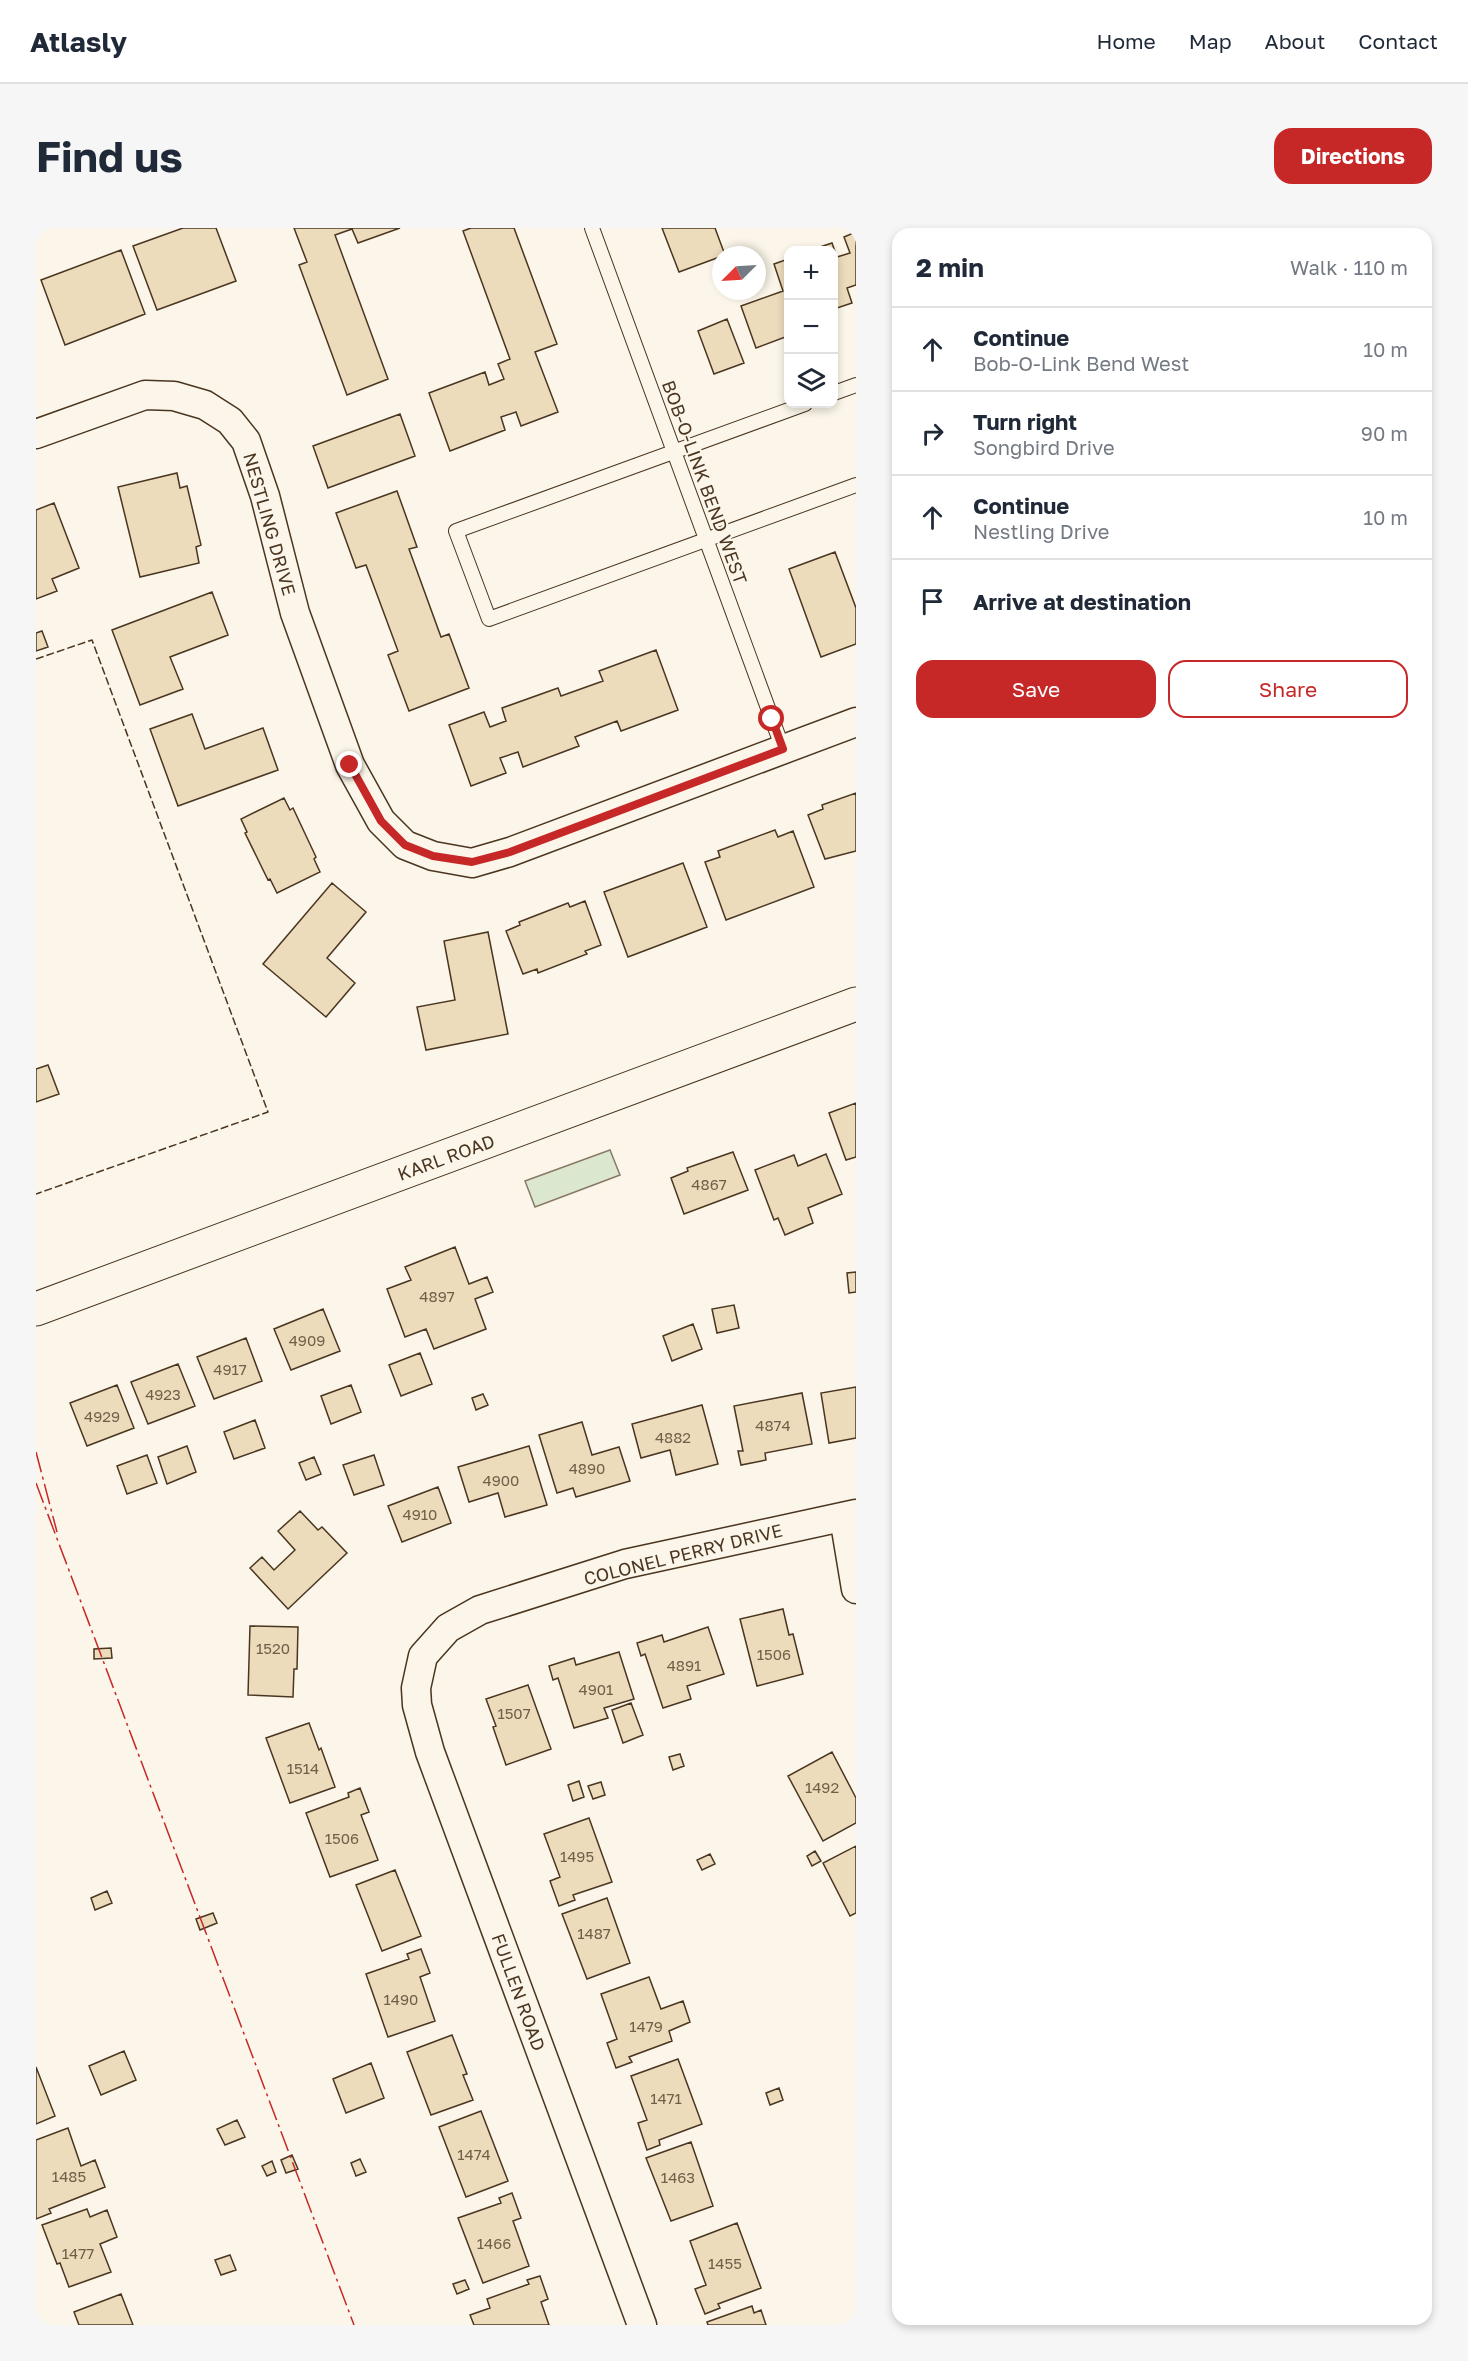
<!DOCTYPE html>
<meta charset="utf-8">
<style>
:root{--surface:#fff;--page:#f6f6f7;--text:#1f2937;--muted:#747a83;--line:#e0e1e3;--accent:#c62828}
body{margin:0;font-family:"Golos Text",sans-serif;background:var(--page);color:var(--text)}
.controls{position:absolute;right:18px;top:18px;display:grid;overflow:hidden;border-radius:12px;box-shadow:0 3px 9px #0003}
.controls button{width:54px;height:54px;display:grid;place-items:center;padding:0;border:0;border-bottom:2px solid var(--line);background:var(--surface);color:var(--text);font:30px sans-serif}
.compass{position:absolute;left:676px;top:18px;width:54px;height:54px;border-radius:50%;background:var(--surface);box-shadow:0 3px 9px #0003;rotate:246deg}
.stop{position:absolute;width:18px;height:18px;margin:-14px;border:4px solid #c62828;border-radius:50%;background:#fff}
.stop.end{background:#c62828;border-color:#fff;box-shadow:0 2px 6px #0008}
.list{margin:0;padding:0;list-style:none}
h2{display:flex;justify-content:space-between;align-items:center;height:78px;margin:0;padding:0 24px;font-size:26px}
h2 small{font-size:20px;font-weight:400;color:var(--muted)}
.list li{display:grid;grid-template-columns:39px 1fr auto;gap:18px;align-items:center;box-sizing:border-box;height:84px;padding:0 24px;border-top:2px solid var(--line)}
.list b{display:block;font-size:22px;white-space:nowrap}
.list p{margin:0;font-size:20px;white-space:nowrap;color:var(--muted)}
.list em{font-size:20px;font-style:normal;color:var(--muted)}
.actions{display:flex;gap:12px;padding:18px 24px}
.actions a{flex:1;padding:14px 0;border:2px solid var(--accent);border-radius:18px;text-align:center;font-size:21px;color:var(--accent)}
.actions .main{background:var(--accent);color:#fff}
.icon{flex:none;width:33px;height:33px;fill:none;stroke:currentColor;stroke-width:2;stroke-linecap:round;stroke-linejoin:round}
.map{position:relative;flex:none;width:820px;height:2097px;overflow:hidden;border-radius:18px}
header{display:flex;align-items:center;gap:36px;box-sizing:border-box;height:84px;padding:0 30px;background:var(--surface);border-bottom:2px solid var(--line)}
header strong{font-size:28px}
nav{display:flex;gap:33px;margin-inline-start:auto;font-size:21px}
.intro{display:flex;align-items:center;justify-content:space-between;box-sizing:border-box;height:144px;padding:0 36px}
h1{margin:0;font-size:42px}
.button{padding:15px 27px;border-radius:18px;background:var(--accent);color:#fff;font-size:21px;font-weight:700}
main{display:flex;gap:36px;padding:0 36px}
aside{flex:1;background:var(--surface);border-radius:18px;box-shadow:0 3px 9px #0003}
.map>svg:first-child{display:block}
.green{fill:#dce7d0;stroke:#887966;stroke-width:1.5}
.building{fill:#ecdcbc;stroke:#4a3520;stroke-width:1.5}
.lines{fill:none;stroke-linecap:round;stroke-linejoin:round}
.lane-casing{stroke:#4a3520;stroke-width:16}
.street-casing{stroke:#4a3520;stroke-width:31}
.secondary-casing{stroke:#4a3520;stroke-width:35}
.lane{stroke:#fbf6e9;stroke-width:14}
.street{stroke:#fbf6e9;stroke-width:28}
.secondary{stroke:#fbf6e9;stroke-width:33}
.fence{stroke:#4a3520;stroke-width:1.5;stroke-dasharray:8 3;stroke-linecap:butt}
.power{stroke:#c62828;stroke-width:1.5;stroke-dasharray:21 4.5 3 4.5;stroke-linecap:butt}
.route{stroke:#c62828;stroke-width:8}
.labels{text-anchor:middle;dominant-baseline:central;stroke-width:4.5;stroke-linejoin:round;paint-order:stroke}
.number-label{font-size:15px;fill:#725f47}
.street-label{font-size:18px;fill:#4a3520;stroke:#fbf6e9}
</style>
<header>
<strong>Atlasly</strong>
<nav><a>Home</a><a>Map</a><a>About</a><a>Contact</a></nav>
</header>
<div class="intro"><h1>Find us</h1><a class="button">Directions</a></div>
<main>
<div class="map">
<svg width="820" height="2097" viewBox="0 0 820 2097">
<rect width="100%" height="100%" fill="#fbf6e9"/>
<path class="green" d="M574 922 584 947 499 979 489 953Z"/>
<path class="building" d="M147 0H180L200 53 121 82 97 18Z
M258 0H364L322 15 316 1 299 7 352 151 311 167 263 37 271 34Z
M435 0H478L521 116 499 124 522 184 485 198 480 184 465 189 469 202 414 223 393 165 449 144 453 157 468 151 462 136 474 131 427 3Z
M626 0H679L689 27 643 44Z
M820 4V57L811 60 816 75 798 81V22H775L796 15 801 29 814 25 808 9Z
M85 22 109 86 29 117 5 52Z
M752 31V108L720 120 705 78 747 63 738 36Z
M691 91 708 135 678 146 662 103Z
M364 186 379 228 292 260 277 218Z
M141 245 144 260 151 258 165 317 160 319 163 335 104 349 82 259Z
M361 263 381 319 373 321 405 409 413 406 433 460 373 483 352 427 362 423 330 337 320 340 300 285Z
M18 275 43 340 16 351 21 363 0 371V282Z
M799 324 820 380V416L785 429 753 341Z
M176 364 192 407 134 429 147 461 104 477 76 402Z
M6 403 12 419 0 423V405Z
M620 422 642 482 585 503 581 493 539 509 543 518 487 539 482 524 464 530 470 545 435 558 413 497 448 484 454 499 470 493 466 480 522 460 525 468 567 453 563 443Z
M156 486 169 521 227 500 242 542 142 578 114 501Z
M820 565V623L789 631 772 587 787 581 786 577Z
M248 570 254 582 257 580 280 629 278 631 284 644 241 665 234 651 232 652 209 605 211 604 205 591Z
M739 602 742 609 757 603 778 659 690 692 669 634 684 629 682 623Z
M647 635 671 699 592 729 568 664Z
M296 655 330 684 291 730 319 755 290 789 227 736Z
M549 673 565 717 549 723 551 726 502 745 501 741 487 746 470 703 484 697 483 694 532 675 534 679Z
M452 704 472 806 390 822 381 779 419 772 408 713Z
M12 837 23 866 0 874V841Z
M820 875V929L810 932 793 885Z
M697 924 712 962 648 986 635 950 652 943 651 940Z
M790 926 806 966 772 980 777 995 749 1007 742 990 738 992 719 942 758 927 762 938Z
M419 1019 433 1056 451 1049 457 1064 439 1071 450 1101 398 1121 390 1101 369 1109 351 1061 375 1052 369 1039Z
M820 1044V1064L813 1065 811 1045Z
M698 1077 703 1100 681 1105 676 1081Z
M287 1081 304 1123 255 1142 238 1101Z
M657 1096 666 1121 636 1133 627 1108Z
M210 1110 226 1153 178 1171 161 1129Z
M384 1125 396 1156 365 1168 353 1137Z
M142 1136 159 1178 112 1196 95 1154Z
M81 1157 98 1200 51 1218 34 1175Z
M315 1157 325 1184 295 1196 285 1168Z
M820 1159V1210L793 1215 785 1165Z
M766 1165 776 1216 729 1225 730 1232 705 1237 702 1223H707L698 1178Z
M447 1166 452 1177 440 1182 436 1170Z
M666 1177 682 1236 640 1247 634 1222 605 1230 596 1196Z
M219 1192 229 1220 198 1231 188 1204Z
M546 1194 556 1227 583 1219 594 1253 540 1269 537 1260 521 1265 503 1207Z
M151 1218 160 1244 131 1256 122 1229Z
M493 1218 511 1277 469 1289 462 1265 433 1274 422 1239Z
M111 1227 121 1255 91 1266 81 1238Z
M338 1227 348 1257 318 1267 307 1237Z
M278 1229 285 1246 270 1252 263 1235Z
M402 1259 415 1295 366 1314 352 1278Z
M264 1283 282 1302 286 1299 311 1325 252 1381 214 1340 226 1329 238 1342 259 1322 242 1303Z
M747 1381 753 1407 757 1406 767 1446 721 1458 704 1391Z
M214 1398 262 1399 261 1441H258L257 1469 212 1467Z
M672 1399 688 1446 651 1458 655 1471 627 1480 609 1426 605 1428 601 1415 626 1407 628 1414Z
M75 1420 76 1430 58 1431V1421Z
M583 1424 598 1471 568 1480 572 1490 538 1500 522 1450 517 1452 513 1438 538 1430 540 1437Z
M492 1457 515 1521 470 1537 457 1499 460 1498 450 1471Z
M595 1475 607 1507 587 1515 576 1482Z
M273 1495 283 1522 285 1520 299 1559 254 1575 230 1510Z
M796 1524 820 1570V1595L787 1613 752 1548Z
M644 1526 648 1538 637 1542 633 1529Z
M543 1553 548 1569 537 1573 532 1557Z
M565 1554 569 1567 557 1571 552 1558Z
M324 1560 333 1584 325 1587 342 1632 294 1649 270 1585 313 1569 312 1565Z
M553 1590 576 1654 537 1667 539 1672 523 1678 514 1653 524 1649 508 1606Z
M820 1618V1685L814 1688 787 1635Z
M779 1623 785 1633 776 1638 771 1628Z
M674 1626 679 1636 666 1642 661 1632Z
M359 1642 385 1708 346 1723 320 1657Z
M71 1663 76 1675 59 1682 55 1670Z
M571 1670 594 1735 551 1751 526 1686Z
M177 1685 181 1695 164 1702 160 1691Z
M385 1721 394 1745 384 1749 399 1793 352 1809 330 1746 373 1731 371 1726Z
M613 1749 625 1781 647 1773 654 1794 633 1803 636 1813 593 1829 596 1834 580 1840 571 1815 581 1811 565 1766Z
M416 1807 431 1846 427 1847 437 1872 395 1887 371 1824Z
M88 1823 100 1852 65 1867 53 1838Z
M642 1831 666 1896 623 1912 624 1917 611 1922 602 1895 611 1892 595 1848Z
M335 1835 348 1870 310 1885 297 1851Z
M0 1839 19 1888 0 1896Z
M743 1860 747 1872 734 1877 730 1865Z
M445 1883 472 1953 430 1969 403 1899Z
M201 1892 209 1909 189 1917 181 1901Z
M32 1900 45 1938 59 1932 69 1959 13 1981 15 1985 0 1991V1912Z
M655 1914 677 1978 635 1993 610 1930Z
M256 1927 262 1941 250 1945 245 1932Z
M324 1931 330 1944 320 1948 315 1935Z
M236 1933 240 1944 231 1948 226 1938Z
M476 1965 485 1990 477 1993 493 2038 447 2055 422 1990 465 1975 463 1970Z
M51 1981 54 1989 71 1982 81 2009 64 2016 75 2044 33 2059 24 2035 21 2036 6 1997Z
M701 1995 725 2060 682 2076 684 2080 669 2086 659 2061 670 2057 654 2013Z
M194 2027 200 2042 185 2047 179 2032Z
M504 2048 512 2071 505 2074 513 2097H438L434 2087 454 2080 451 2071 493 2056 491 2052Z
M429 2052 433 2061 421 2066 417 2056Z
M85 2066 97 2097H43L38 2084Z
M716 2078 718 2085 725 2082 730 2097H672L671 2094Z"/>
<g class="lines">
<defs>
<path id="lane" d="M556 0 747 521
M798 165 820 157
M769 176 420 303 453 391 820 257"/>
<path id="street" d="M0 206 109 167 138 168 169 177 194 193 210 213 229 268 259 385 314 537 345 593 369 617 397 628 436 635 474 624 820 494
M808 1289 820 1361
M606 2097 394 1524 381 1477 380 1460 387 1428 412 1400 444 1382 589 1336 820 1286"/>
<path id="secondary" d="M0 1081 820 776"/>
</defs>
<use href="#lane" class="lane-casing"/>
<use href="#street" class="street-casing"/>
<use href="#secondary" class="secondary-casing"/>
<use href="#lane" class="lane"/>
<use href="#street" class="street"/>
<use href="#secondary" class="secondary"/>
<path class="fence" d="M0 431 56 412 232 884 0 966"/>
<path class="power" d="M0 1224 21 1304
M0 1255 318 2097"/>
</g>
<g class="lines">
<path class="route" d="M314 537 345 593 369 617 397 628 436 634 474 624 747 521 736 491"/>
</g>
<g class="labels">
<g class="number-label">
<text x="673" y="956">4867</text>
<text x="401" y="1068">4897</text>
<text x="271" y="1112">4909</text>
<text x="194" y="1141">4917</text>
<text x="127" y="1166">4923</text>
<text x="66" y="1188">4929</text>
<text x="737" y="1197">4874</text>
<text x="637" y="1209">4882</text>
<text x="551" y="1240">4890</text>
<text x="465" y="1252">4900</text>
<text x="384" y="1286">4910</text>
<text x="237" y="1420">1520</text>
<text x="738" y="1426">1506</text>
<text x="648" y="1437">4891</text>
<text x="560" y="1461">4901</text>
<text x="478" y="1485">1507</text>
<text x="267" y="1540">1514</text>
<text x="786" y="1559">1492</text>
<text x="306" y="1610">1506</text>
<text x="541" y="1628">1495</text>
<text x="558" y="1705">1487</text>
<text x="365" y="1771">1490</text>
<text x="610" y="1798">1479</text>
<text x="630" y="1870">1471</text>
<text x="438" y="1926">1474</text>
<text x="33" y="1948">1485</text>
<text x="642" y="1949">1463</text>
<text x="458" y="2015">1466</text>
<text x="42" y="2025">1477</text>
<text x="689" y="2035">1455</text>
</g>
<g class="street-label">
<text transform="translate(669 254) rotate(70)">BOB-O-LINK BEND WEST</text>
<text transform="translate(234 296) rotate(74)">NESTLING DRIVE</text>
<text transform="translate(410 929) rotate(-20)">KARL ROAD</text>
<text transform="translate(647 1326) rotate(-14)">COLONEL PERRY DRIVE</text>
<text transform="translate(483 1764) rotate(70)">FULLEN ROAD</text>
</g>
</g>
</svg>
<div class="controls">
<button>+</button>
<button>−</button>
<button><svg class="icon" aria-label="layers" viewBox="0 0 24 24"><path d="M12 4l9 5-9 5-9-5zM3 14l9 5 9-5"/></svg></button>
</div>
<svg class="compass" viewBox="-18 -18 36 36"><path d="M0-13l5 13h-10z" fill="#e53935"/><path d="M0 13l5-13h-10z" fill="#747a83"/></svg>
<div class="stop" style="left:736px;top:491px"></div>
<div class="stop end" style="left:314px;top:537px"></div>
</div>
<aside>
<h2>2 min<small>Walk · 110 m</small></h2>
<ul class="list">
<li><svg class="icon" aria-label="ahead" viewBox="0 0 24 24"><path d="M12 20V5M6 11l6-6 6 6"/></svg><div><b>Continue</b><p>Bob-O-Link Bend West</p></div><em>10 m</em></li>
<li><svg class="icon" aria-label="right" viewBox="0 0 24 24"><path d="M7 20v-9h11M14 6l5 5-5 5"/></svg><div><b>Turn right</b><p>Songbird Drive</p></div><em>90 m</em></li>
<li><svg class="icon" aria-label="ahead" viewBox="0 0 24 24"><path d="M12 20V5M6 11l6-6 6 6"/></svg><div><b>Continue</b><p>Nestling Drive</p></div><em>10 m</em></li>
<li><svg class="icon" aria-label="arrive" viewBox="0 0 24 24"><path d="M6 21V4h12l-3 4 3 4H6"/></svg><div><b>Arrive at destination</b></div></li>
</ul>
<div class="actions"><a class="main">Save</a><a>Share</a></div>
</aside>
</main>
